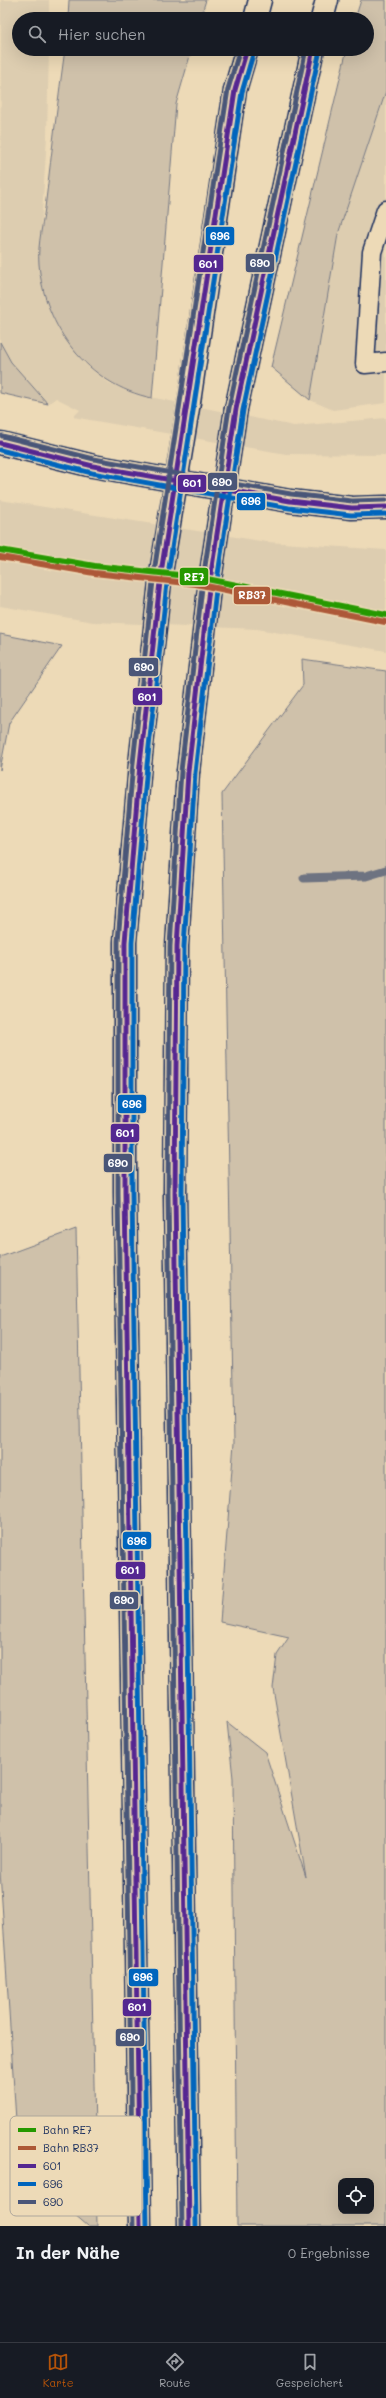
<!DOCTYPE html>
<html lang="de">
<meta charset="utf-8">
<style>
:root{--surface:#171b24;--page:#242831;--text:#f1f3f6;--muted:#9ea1a6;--line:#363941;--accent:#b45309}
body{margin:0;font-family:Mali,sans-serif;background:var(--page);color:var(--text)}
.controls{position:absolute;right:12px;bottom:12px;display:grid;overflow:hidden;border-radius:8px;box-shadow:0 4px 16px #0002}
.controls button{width:36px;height:36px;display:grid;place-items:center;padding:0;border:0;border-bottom:1px solid var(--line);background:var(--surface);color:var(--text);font:20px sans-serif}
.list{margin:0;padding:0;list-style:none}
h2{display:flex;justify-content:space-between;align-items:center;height:52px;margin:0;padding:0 16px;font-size:17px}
h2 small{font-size:13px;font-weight:400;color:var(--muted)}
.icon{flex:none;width:22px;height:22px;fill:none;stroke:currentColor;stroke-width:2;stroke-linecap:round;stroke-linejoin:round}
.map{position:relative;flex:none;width:386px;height:2226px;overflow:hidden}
.search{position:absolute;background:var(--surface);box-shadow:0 4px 16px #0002;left:12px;right:12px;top:12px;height:44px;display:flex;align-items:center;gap:10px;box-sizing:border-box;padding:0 14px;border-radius:22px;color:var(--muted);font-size:15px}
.sheet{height:116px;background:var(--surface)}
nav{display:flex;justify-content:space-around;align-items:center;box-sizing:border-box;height:56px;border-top:1px solid var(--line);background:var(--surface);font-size:11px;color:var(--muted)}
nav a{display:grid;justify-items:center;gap:2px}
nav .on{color:var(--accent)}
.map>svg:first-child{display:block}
.built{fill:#ddcdb0}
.green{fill:#cfc1aa;stroke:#757884;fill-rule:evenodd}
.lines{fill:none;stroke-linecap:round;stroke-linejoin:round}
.stream{stroke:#6e7381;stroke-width:9}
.lane-casing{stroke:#1b2f5e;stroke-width:21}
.secondary-casing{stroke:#1b2f5e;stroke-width:25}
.highway-casing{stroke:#1b2f5e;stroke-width:25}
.lane{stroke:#eddab7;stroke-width:18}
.secondary{stroke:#eddab7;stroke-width:22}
.highway{stroke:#eddab7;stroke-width:22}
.rail-casing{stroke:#1b2f5e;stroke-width:4.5}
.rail{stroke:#eddab7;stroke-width:3;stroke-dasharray:9;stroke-linecap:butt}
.highway-bridge-casing{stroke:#1b2f5e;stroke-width:25;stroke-linecap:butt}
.highway-bridge{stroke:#eddab7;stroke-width:22}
.bus-1-casing{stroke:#eddab7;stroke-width:8}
.bus-2-casing{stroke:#eddab7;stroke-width:8}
.bus-3-casing{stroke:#eddab7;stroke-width:8}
.bus-1{stroke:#542791;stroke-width:5}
.bus-2{stroke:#0065bd;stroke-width:5}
.bus-3{stroke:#4a5678;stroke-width:5}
.rail-1-casing{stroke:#eddab7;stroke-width:9}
.rail-2-casing{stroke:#eddab7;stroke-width:9}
.rail-1{stroke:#269900;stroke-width:6}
.rail-2{stroke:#ad5937;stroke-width:6}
.key{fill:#eddab7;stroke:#aea79c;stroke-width:1}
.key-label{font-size:11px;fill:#1b2f5e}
.line-badge{stroke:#eddab7;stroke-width:1.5}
.badge-label{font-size:11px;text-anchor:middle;font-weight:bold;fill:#fff}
</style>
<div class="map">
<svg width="386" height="2226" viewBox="0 0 386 2226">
<rect width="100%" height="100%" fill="#eddab7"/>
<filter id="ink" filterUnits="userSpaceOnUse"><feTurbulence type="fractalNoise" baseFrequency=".025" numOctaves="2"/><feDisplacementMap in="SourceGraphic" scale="8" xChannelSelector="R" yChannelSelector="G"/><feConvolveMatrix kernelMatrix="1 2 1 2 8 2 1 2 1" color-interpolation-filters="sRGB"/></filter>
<g filter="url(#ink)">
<path class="built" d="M1 0H49V19H19V49H49L47 136 39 262 84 363 109 383 135 394 294 426 386 418V455L286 454 73 417 80 410 56 398 48 404 11 362 0 342Z
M386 91V403L333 410 310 400 338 234Z
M0 500 267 542 386 550V651L257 629 93 622 0 606Z"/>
<path class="green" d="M69 0H206L200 19H68Z
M361 0H386V91L338 234 310 400 271 367 347 49H367V19H355Z
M65 49H192L176 104 152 398C88 385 44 327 39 264 37 244 44 220 46 200 52 150 58 99 65 49Z
M0 342 11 362 48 404 0 393Z
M0 634 62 646 9 723 0 770Z
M302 659 386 671V2226H237L233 1778 227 1722 265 1752 306 1877 273 1688 277 1655 289 1637 220 1622 234 1443 222 794 303 685ZM341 2181H371V2211H341Z
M76 1229 97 2226H88L19 2167 0 1871V1257Z"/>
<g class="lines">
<path class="stream" d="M304 878 366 876 386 870"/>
<defs>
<path id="lane" d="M386 210 372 252 365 364 386 362"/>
<path id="secondary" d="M0 443 93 466 290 501 352 508 386 507"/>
<path id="highway" d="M255 19 260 0
M322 19 327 0
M189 402 235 90 247 49
M236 409 313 49
M140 764 125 942V1193L140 2226
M188 772 177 946 175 1194 189 2226"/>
</defs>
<use href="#lane" class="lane-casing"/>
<use href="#secondary" class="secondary-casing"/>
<use href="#highway" class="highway-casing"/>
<use href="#lane" class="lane"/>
<use href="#secondary" class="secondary"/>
<use href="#highway" class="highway"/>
<defs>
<path id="rail" d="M0 553 95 566"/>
</defs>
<use href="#rail" class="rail-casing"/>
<use href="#rail" class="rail"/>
<defs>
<path id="highway-bridge" d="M140 764 161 573 189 402
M188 772 210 580 236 409"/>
</defs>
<use href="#highway-bridge" class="highway-bridge-casing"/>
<use href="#highway-bridge" class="highway-bridge"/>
<defs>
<path id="bus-1" d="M0 443 93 466 290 501 352 508 386 507
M140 2226 125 1193V942L140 764 161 573 235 90 247 49
M189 2226 175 1194 177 946 188 772 210 580 236 409 313 49"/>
<path id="bus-2" d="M0 450 92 473 289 508 351 515 386 514
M147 2226 132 1193V942L147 765 168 574 242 92 254 51
M196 2226 182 1194 184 946 195 773 217 581 243 410 320 50"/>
<path id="bus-3" d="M2 436 94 459 291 494 352 501 386 500
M133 2226 118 1193V941L133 763 154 572 228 89 240 49
M182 2226 168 1194 170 946 181 771 203 579 229 408 306 49"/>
</defs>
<use href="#bus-1" class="bus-1-casing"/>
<use href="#bus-2" class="bus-2-casing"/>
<use href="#bus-3" class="bus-3-casing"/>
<use href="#bus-1" class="bus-1"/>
<use href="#bus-2" class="bus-2"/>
<use href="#bus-3" class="bus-3"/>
<defs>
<path id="rail-1" d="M0 550 95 566 197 577 386 615"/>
<path id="rail-2" d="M0 557 94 573 196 584 385 622"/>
</defs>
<use href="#rail-1" class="rail-1-casing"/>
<use href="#rail-2" class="rail-2-casing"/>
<use href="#rail-1" class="rail-1"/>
<use href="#rail-2" class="rail-2"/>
</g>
</g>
<rect x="10" y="2116" width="132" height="100" rx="6" class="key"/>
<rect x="18" y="2128" width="18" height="4" fill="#269900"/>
<rect x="18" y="2146" width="18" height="4" fill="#ad5937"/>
<rect x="18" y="2164" width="18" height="4" fill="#542791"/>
<rect x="18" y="2182" width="18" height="4" fill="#0065bd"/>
<rect x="18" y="2200" width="18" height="4" fill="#4a5678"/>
<g class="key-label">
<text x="43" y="2134">Bahn RE7</text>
<text x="43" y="2152">Bahn RB37</text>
<text x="43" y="2170">601</text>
<text x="43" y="2188">696</text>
<text x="43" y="2206">690</text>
</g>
<g class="line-badge">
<rect x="205" y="226" width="30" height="20" rx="4" fill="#0065bd"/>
<rect x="245" y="253" width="30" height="20" rx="4" fill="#4a5678"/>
<rect x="193" y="254" width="31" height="19" rx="4" fill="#542791"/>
<rect x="207" y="472" width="31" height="19" rx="4" fill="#4a5678"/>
<rect x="177" y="474" width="30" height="19" rx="4" fill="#542791"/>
<rect x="236" y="492" width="30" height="19" rx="4" fill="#0065bd"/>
<rect x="179" y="567" width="30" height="19" rx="4" fill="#269900"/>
<rect x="233" y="586" width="38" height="19" rx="4" fill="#ad5937"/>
<rect x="128" y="657" width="31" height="20" rx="4" fill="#4a5678"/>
<rect x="132" y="687" width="31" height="19" rx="4" fill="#542791"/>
<rect x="117" y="1094" width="30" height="20" rx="4" fill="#0065bd"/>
<rect x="110" y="1123" width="30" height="20" rx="4" fill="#542791"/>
<rect x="103" y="1153" width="30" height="20" rx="4" fill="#4a5678"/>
<rect x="122" y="1531" width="30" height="19" rx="4" fill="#0065bd"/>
<rect x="115" y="1561" width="31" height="19" rx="4" fill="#542791"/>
<rect x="109" y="1591" width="30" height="19" rx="4" fill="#4a5678"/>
<rect x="128" y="1968" width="31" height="19" rx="4" fill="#0065bd"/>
<rect x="122" y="1998" width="30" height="19" rx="4" fill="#542791"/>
<rect x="115" y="2028" width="30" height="19" rx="4" fill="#4a5678"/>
</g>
<g class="badge-label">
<text x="220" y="240">696</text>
<text x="260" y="267">690</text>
<text x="208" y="268">601</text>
<text x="222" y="486">690</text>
<text x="192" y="487">601</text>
<text x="251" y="505">696</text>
<text x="194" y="581">RE7</text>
<text x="252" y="599">RB37</text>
<text x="144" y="671">690</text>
<text x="147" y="701">601</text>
<text x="132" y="1108">696</text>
<text x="125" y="1137">601</text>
<text x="118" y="1167">690</text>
<text x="137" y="1545">696</text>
<text x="130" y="1574">601</text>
<text x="124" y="1604">690</text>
<text x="143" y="1981">696</text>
<text x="137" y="2011">601</text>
<text x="130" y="2041">690</text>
</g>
</svg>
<div class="controls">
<button><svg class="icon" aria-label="locate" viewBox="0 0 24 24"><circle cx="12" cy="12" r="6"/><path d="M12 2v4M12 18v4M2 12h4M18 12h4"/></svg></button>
</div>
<div class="search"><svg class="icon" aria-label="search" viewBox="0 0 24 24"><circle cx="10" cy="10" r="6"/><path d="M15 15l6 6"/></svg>Hier suchen</div>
</div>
<section class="sheet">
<h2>In der Nähe<small>0 Ergebnisse</small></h2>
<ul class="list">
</ul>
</section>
<nav>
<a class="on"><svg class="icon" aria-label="map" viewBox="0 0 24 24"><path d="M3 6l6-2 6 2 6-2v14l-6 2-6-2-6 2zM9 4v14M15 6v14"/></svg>Karte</a>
<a><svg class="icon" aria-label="directions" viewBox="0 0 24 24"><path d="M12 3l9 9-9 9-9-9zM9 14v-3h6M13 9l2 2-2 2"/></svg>Route</a>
<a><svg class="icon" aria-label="saved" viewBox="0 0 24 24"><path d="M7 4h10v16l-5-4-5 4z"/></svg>Gespeichert</a>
</nav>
